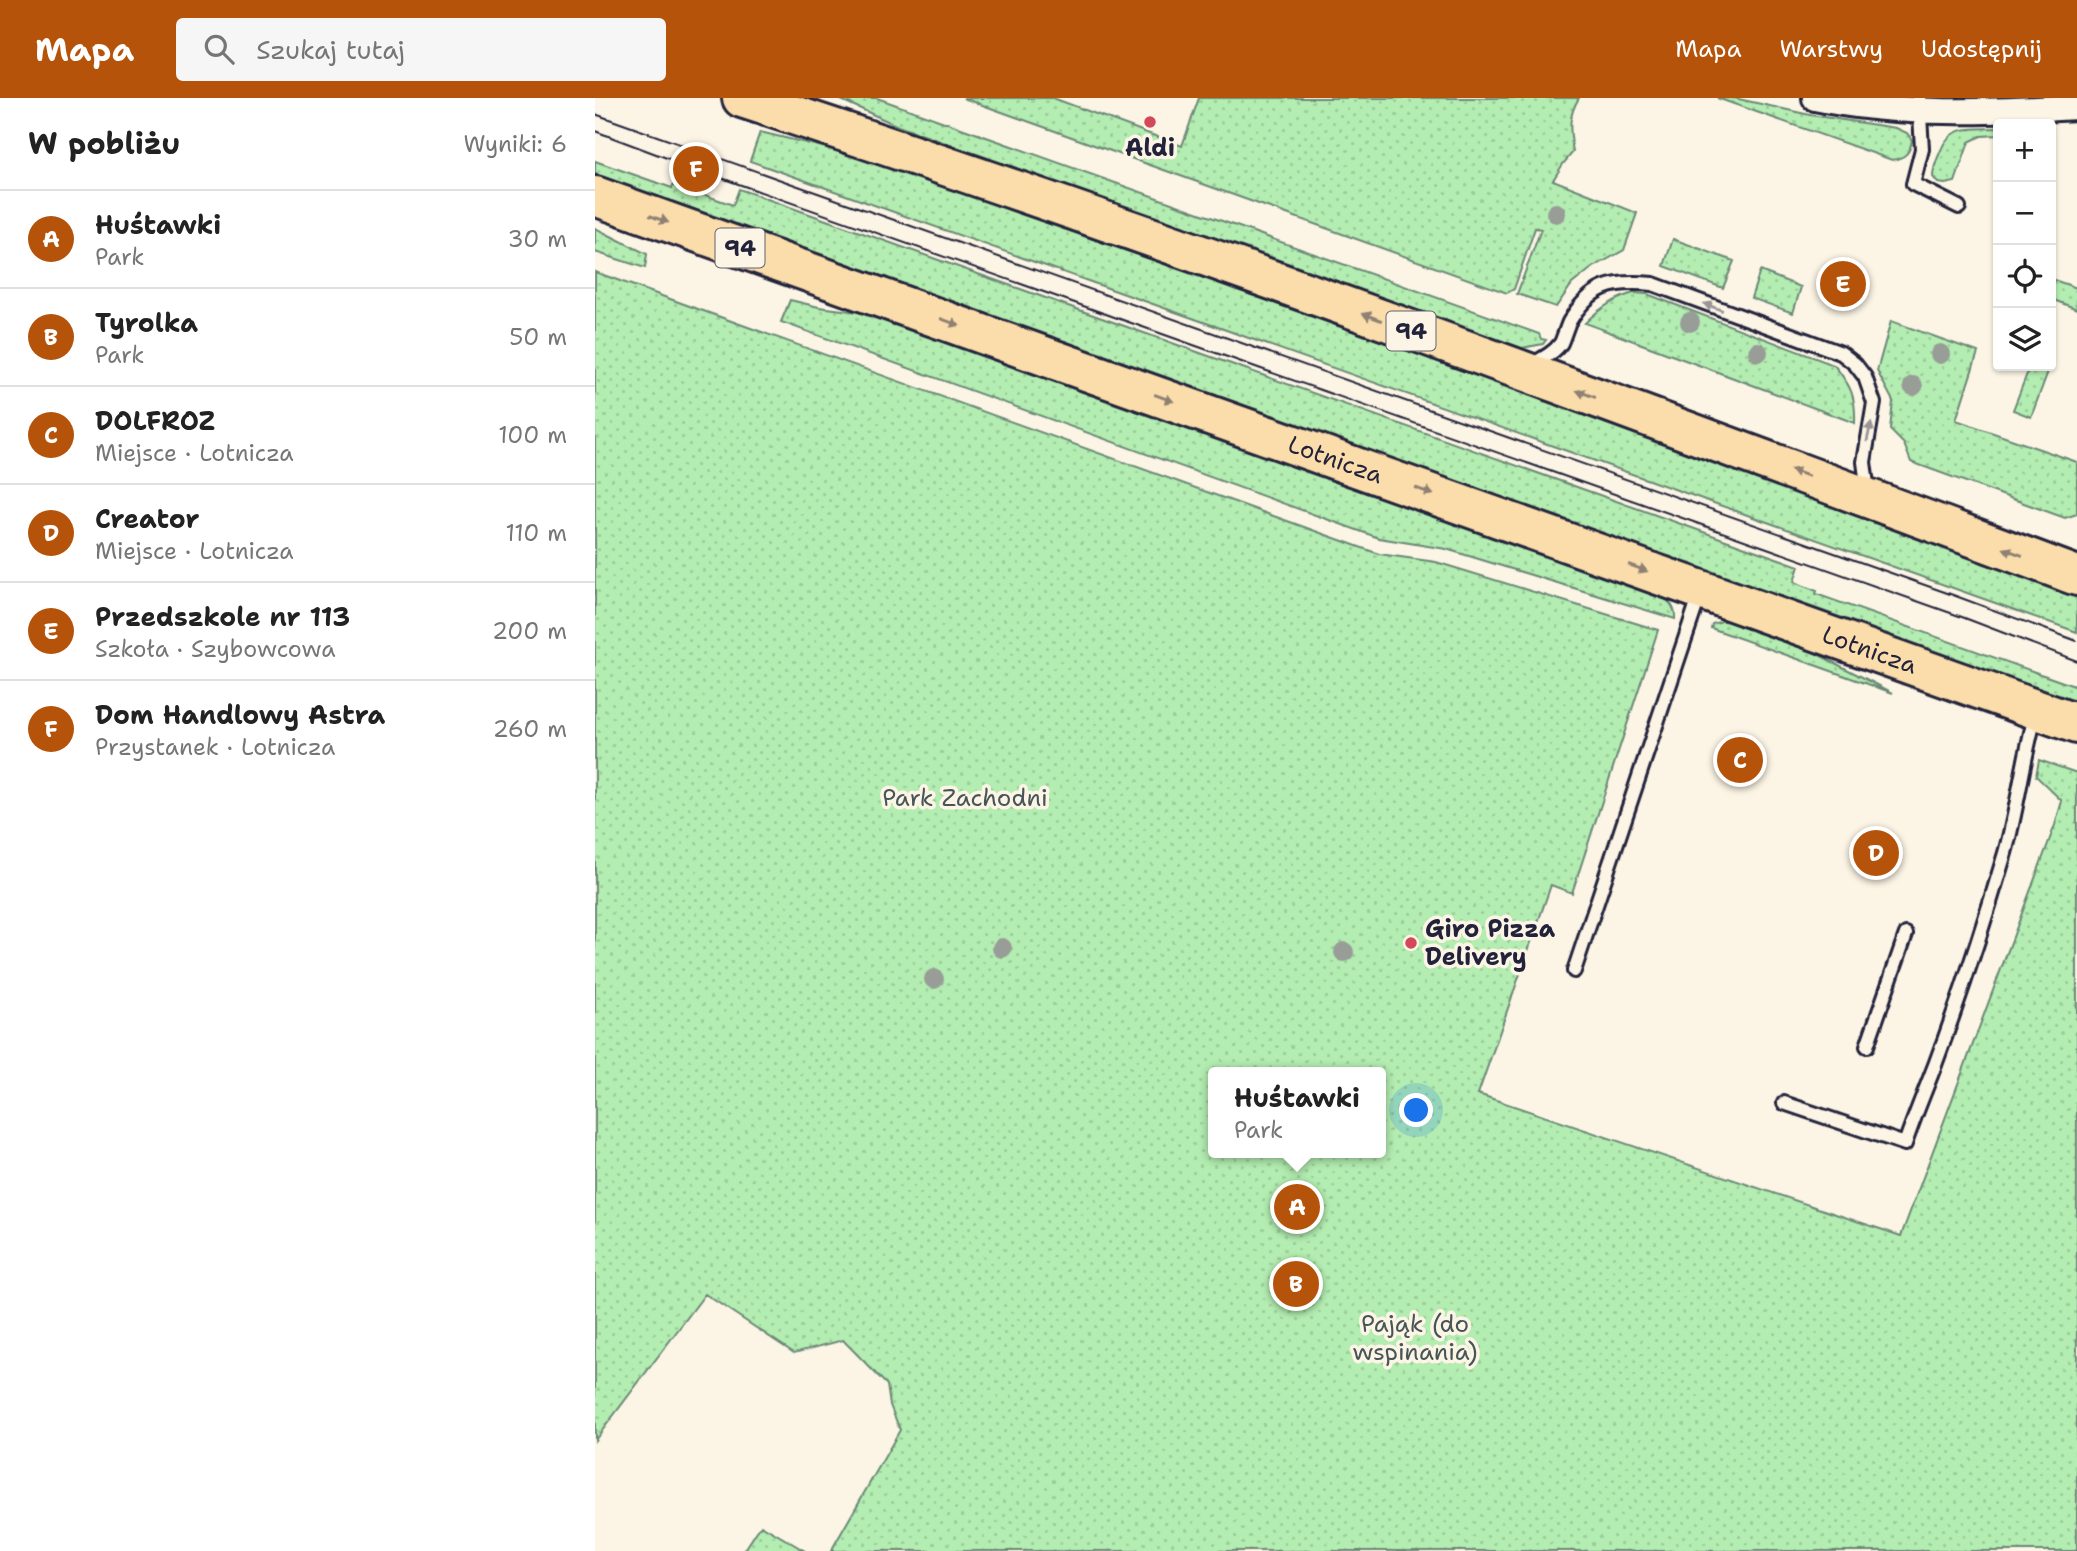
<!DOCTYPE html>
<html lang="pl">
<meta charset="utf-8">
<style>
:root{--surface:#fff;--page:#f6f6f6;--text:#222;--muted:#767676;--line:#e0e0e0;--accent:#b45309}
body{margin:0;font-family:"Shantell Sans",sans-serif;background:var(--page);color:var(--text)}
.controls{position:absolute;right:21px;top:21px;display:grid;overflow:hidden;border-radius:7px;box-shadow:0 2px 5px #0004}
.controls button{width:63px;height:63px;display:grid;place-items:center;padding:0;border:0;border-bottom:2px solid var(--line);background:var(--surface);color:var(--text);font:35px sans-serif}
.you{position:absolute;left:822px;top:1013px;width:24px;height:24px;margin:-18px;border:5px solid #fff;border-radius:50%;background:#1a73e8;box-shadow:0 0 0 10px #1a73e833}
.badge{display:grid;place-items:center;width:46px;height:46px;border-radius:50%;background:var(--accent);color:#fff;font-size:23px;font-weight:700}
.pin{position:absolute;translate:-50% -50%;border:4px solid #fff;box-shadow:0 2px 7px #0006}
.popup{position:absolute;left:613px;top:969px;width:178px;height:91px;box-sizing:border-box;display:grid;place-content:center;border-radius:7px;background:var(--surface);filter:drop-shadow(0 2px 5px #0005);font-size:23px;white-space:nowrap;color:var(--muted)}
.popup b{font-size:26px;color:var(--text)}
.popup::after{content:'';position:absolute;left:50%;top:100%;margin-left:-14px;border:14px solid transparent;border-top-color:var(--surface)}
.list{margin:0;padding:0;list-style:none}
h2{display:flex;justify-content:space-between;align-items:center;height:91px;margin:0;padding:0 28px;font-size:30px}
h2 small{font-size:23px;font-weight:400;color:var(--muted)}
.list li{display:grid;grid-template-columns:46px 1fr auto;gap:21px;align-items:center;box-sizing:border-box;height:98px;padding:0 28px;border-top:2px solid var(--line)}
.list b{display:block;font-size:26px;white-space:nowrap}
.list p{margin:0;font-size:23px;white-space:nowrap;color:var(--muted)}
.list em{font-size:23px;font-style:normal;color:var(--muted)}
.icon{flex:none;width:38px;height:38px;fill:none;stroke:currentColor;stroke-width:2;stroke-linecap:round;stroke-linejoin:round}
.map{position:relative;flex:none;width:1482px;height:1453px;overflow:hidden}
header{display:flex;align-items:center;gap:42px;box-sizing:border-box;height:98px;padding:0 35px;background:var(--accent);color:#fff}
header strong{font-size:33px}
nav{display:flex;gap:38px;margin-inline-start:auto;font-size:24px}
.search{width:490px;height:63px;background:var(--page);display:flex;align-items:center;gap:18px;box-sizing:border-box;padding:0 24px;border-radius:7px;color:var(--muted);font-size:26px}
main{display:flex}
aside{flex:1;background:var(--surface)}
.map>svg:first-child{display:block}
.grass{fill:url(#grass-dots);stroke:#6a8876;stroke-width:2;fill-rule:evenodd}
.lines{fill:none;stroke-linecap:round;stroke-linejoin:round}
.service-casing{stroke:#22223b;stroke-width:18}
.minor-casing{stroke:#22223b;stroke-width:30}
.primary-casing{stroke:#22223b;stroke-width:44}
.service{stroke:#fcf5e5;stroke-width:12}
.minor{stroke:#fcf5e5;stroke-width:24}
.primary{stroke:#fbddab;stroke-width:38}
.tram{stroke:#22223b;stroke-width:2}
.tree{fill:#989d97}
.oneway{fill:#8e8073}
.oneway2{fill:#9a9698}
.poi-dot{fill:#d1495b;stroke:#fcf5e5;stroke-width:2.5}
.labels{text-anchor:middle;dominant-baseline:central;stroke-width:7;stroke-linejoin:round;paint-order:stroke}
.shield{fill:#fcf5e5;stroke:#63616e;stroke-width:2}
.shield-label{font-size:23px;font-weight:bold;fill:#22223b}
.poi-label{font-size:24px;font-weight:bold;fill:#22223b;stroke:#fcf5e5}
.street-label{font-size:24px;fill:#22223b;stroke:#fcf5e5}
.park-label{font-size:24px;fill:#465558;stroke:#fcf5e5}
</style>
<header>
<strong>Mapa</strong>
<div class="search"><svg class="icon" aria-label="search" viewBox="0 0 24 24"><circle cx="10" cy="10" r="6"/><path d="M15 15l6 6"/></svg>Szukaj tutaj</div>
<nav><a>Mapa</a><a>Warstwy</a><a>Udostępnij</a></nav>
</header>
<main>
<aside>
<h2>W pobliżu<small>Wyniki: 6</small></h2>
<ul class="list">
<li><span class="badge">A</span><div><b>Huśtawki</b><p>Park</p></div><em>30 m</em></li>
<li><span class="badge">B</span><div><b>Tyrolka</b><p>Park</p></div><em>50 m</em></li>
<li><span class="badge">C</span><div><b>DOLFROZ</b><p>Miejsce · Lotnicza</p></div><em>100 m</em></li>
<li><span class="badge">D</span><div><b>Creator</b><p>Miejsce · Lotnicza</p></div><em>110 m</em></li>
<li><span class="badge">E</span><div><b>Przedszkole nr 113</b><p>Szkoła · Szybowcowa</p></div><em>200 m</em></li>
<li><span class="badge">F</span><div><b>Dom Handlowy Astra</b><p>Przystanek · Lotnicza</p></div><em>260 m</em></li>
</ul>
</aside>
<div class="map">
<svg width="1482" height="1453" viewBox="0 0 1482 1453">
<defs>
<pattern id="grass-dots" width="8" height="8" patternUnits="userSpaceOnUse" patternTransform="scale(1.75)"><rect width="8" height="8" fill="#b3edb1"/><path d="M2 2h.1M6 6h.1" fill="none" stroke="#9acb99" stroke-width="1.8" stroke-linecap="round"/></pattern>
</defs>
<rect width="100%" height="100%" fill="#fcf5e5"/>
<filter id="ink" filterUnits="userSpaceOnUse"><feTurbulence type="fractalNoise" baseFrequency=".0143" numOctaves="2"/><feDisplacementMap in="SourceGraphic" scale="14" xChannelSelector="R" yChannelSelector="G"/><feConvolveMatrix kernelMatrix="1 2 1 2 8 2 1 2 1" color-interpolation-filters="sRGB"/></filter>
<g filter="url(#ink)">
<path class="grass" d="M242 0H282L944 236 946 241 951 242 948 246 927 250 303 28Z
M368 0H458L587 48 604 0H984C972 19 975 33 978 54L968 66 958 82 1042 115 1029 152 997 170 977 186 961 209 922 196 946 131 940 130 919 191 912 195Z
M1122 0H1139L1215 17 1301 30 1312 35 1317 42C1315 55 1310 60 1297 62Z
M1403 30V37L1386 38 1374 44 1360 84 1350 86 1343 85 1338 79C1338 69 1342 61 1346 52 1356 26 1378 31 1403 30Z
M165 34 257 56 297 69 951 302 1482 499V534L155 63Z
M0 63 77 90 79 86 138 107 144 91 1204 468 1199 484 1222 493 1221 496 1482 589V605L0 76Z
M0 130 52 156 50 170 0 154Z
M1078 141 1139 163 1128 190 1069 168Z
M1165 173 1206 189 1198 215 1156 200Z
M0 174 784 456 841 464 1063 532 977 795 956 787 883 996 1306 1138 1460 727 1467 703 1441 678 1444 662 1482 675V1453H236L305 1332 295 1307 292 1287 248 1242 199 1255 110 1196 0 1342ZM786 974V1055H618V974Z
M1456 181 1482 190V211L1456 201Z
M1039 195 1052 196 1239 267C1256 288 1261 298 1260 325L990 225C1004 211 1020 200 1039 195Z
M195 202 224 209 272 215 1062 496C1073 501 1081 508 1080 521L851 451 784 440 186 224Z
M1296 223 1383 254 1361 322 1482 364V416L1470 420 1316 364 1309 346 1295 332 1298 303 1282 273Z
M1435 268H1455L1436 319 1418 312Z
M1130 522 1207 548 1298 595 1116 530 1117 526Z
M166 1427 210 1453H149Z"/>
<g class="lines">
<defs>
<path id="service" d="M1324 0 1327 51 1318 86 1364 109
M935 267C946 262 959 255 966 245 969 238 971 231 974 224 996 187 1017 182 1058 186L1246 255 1260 266 1270 279 1279 305 1269 364 1273 394
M979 873 1105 496
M1272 948 1311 836
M1189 1005 1310 1046C1319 1019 1330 993 1340 967 1366 897 1389 826 1410 755 1423 709 1428 661 1441 615"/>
<path id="minor" d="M1220 0C1305 18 1396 14 1482 9"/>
<g id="primary">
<path d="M147 0C596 147 1039 313 1482 478"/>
<path id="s1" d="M0 98 1482 626"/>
</g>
</defs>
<use href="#service" class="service-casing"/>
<use href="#minor" class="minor-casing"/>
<use href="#primary" class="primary-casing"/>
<use href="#service" class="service"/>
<use href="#minor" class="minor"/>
<use href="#primary" class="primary"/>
<path class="tram" d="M0 16 1358 497 1482 543
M0 33 101 71 1367 519 1482 563"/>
</g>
<g class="tree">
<circle cx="961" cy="115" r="10"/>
<circle cx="1095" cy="224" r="10"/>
<circle cx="1163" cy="254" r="10"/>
<circle cx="1345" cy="256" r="10"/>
<circle cx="1318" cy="288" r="10"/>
<circle cx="407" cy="850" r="10"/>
<circle cx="749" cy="854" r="10"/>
<circle cx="339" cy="881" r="10"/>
</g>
<defs><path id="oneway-solid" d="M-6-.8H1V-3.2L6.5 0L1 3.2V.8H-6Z" transform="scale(1.75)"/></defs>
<g class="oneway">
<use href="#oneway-solid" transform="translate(64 121) rotate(20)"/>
<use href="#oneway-solid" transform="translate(777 219) rotate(-160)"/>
<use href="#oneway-solid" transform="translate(355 224) rotate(20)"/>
<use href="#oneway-solid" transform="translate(991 296) rotate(-160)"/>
<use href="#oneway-solid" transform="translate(569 300) rotate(20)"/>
<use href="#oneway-solid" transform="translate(1205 375) rotate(-160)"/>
<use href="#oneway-solid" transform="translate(829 393) rotate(20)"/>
<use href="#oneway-solid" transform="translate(1418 454) rotate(-160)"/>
<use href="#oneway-solid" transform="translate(1043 470) rotate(20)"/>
</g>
<g class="oneway2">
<use href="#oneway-solid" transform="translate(1118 209) rotate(-160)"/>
<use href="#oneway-solid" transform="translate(1274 334) rotate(-78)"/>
</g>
</g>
<g class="poi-dot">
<circle cx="555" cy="24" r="7"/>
<circle cx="816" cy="845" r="7"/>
</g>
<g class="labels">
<g class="shield">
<rect x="120.5" y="130.5" width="49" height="39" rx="5"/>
<rect x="791.5" y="213.5" width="49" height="39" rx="5"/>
</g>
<g class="shield-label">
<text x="145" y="150">94</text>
<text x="816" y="233">94</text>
</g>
<g class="poi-label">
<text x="555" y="50">Aldi</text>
<text x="830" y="831" text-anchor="start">Giro Pizza<tspan x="830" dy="28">Delivery</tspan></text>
</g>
<g class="street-label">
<text stroke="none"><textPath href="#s1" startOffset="786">Lotnicza</textPath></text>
<text stroke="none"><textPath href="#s1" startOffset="1353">Lotnicza</textPath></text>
</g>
<g class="park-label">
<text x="370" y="700">Park Zachodni</text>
<text x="820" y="1226">Pająk (do<tspan x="820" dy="28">wspinania)</tspan></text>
</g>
</g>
</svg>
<div class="controls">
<button>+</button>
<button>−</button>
<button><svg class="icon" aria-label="locate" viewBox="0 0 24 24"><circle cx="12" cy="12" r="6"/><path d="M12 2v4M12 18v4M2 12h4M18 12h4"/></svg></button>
<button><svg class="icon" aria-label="layers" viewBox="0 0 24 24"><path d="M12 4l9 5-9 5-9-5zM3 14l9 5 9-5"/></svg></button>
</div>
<div class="you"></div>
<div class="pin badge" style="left:702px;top:1109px">A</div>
<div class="popup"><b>Huśtawki</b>Park</div>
<div class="pin badge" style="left:701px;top:1186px">B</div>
<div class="pin badge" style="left:1145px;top:662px">C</div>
<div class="pin badge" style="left:1281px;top:755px">D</div>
<div class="pin badge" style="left:1248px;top:186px">E</div>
<div class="pin badge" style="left:101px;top:71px">F</div>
</div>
</main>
